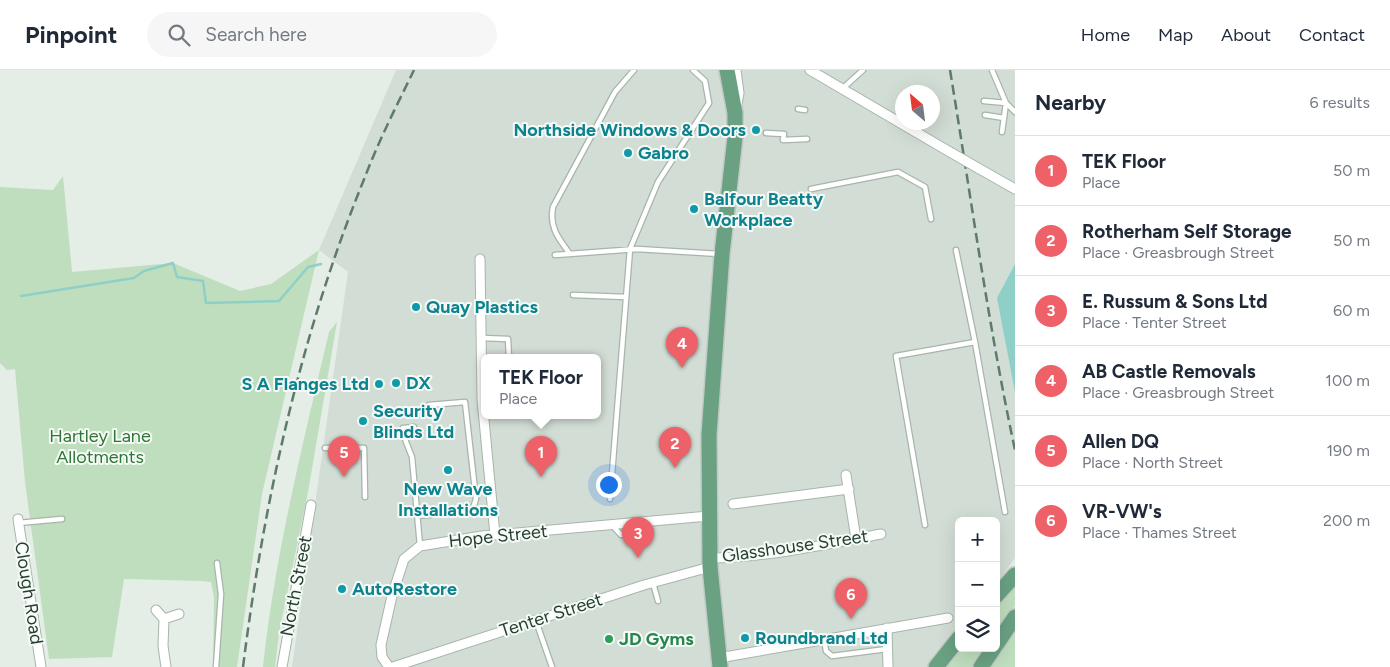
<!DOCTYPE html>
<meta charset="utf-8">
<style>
:root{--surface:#fff;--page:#f6f6f7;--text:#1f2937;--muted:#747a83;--line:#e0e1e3;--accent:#ee6168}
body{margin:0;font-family:Figtree,sans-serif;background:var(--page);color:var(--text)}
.controls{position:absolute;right:15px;bottom:15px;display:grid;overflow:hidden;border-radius:8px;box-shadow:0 5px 20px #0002}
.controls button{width:45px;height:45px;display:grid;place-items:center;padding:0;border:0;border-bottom:1px solid var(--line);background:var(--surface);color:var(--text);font:25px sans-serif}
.compass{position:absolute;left:895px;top:15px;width:45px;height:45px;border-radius:50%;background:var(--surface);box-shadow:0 5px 20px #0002;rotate:332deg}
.you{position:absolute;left:608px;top:414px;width:18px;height:18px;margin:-12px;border:4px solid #fff;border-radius:50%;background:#1a73e8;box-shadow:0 0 0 8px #1a73e833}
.badge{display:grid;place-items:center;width:32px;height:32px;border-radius:50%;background:var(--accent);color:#fff;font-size:16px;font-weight:700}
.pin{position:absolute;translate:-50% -41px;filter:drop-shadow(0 1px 2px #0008)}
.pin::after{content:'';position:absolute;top:26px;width:18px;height:15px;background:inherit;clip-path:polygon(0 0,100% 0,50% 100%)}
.popup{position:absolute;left:481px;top:284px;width:120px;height:65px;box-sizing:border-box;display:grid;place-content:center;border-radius:8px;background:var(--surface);filter:drop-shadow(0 1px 4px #0005);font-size:16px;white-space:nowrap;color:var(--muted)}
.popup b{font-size:19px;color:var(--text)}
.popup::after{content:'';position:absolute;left:50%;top:100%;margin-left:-10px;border:10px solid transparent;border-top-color:var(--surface)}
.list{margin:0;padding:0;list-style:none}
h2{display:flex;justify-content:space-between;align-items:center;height:65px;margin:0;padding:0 20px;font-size:21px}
h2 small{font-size:16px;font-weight:400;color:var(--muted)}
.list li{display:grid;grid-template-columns:32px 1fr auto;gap:15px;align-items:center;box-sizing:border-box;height:70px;padding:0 20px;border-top:1px solid var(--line)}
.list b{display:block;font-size:19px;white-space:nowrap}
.list p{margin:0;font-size:16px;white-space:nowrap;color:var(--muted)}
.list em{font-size:16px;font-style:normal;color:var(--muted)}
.icon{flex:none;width:28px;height:28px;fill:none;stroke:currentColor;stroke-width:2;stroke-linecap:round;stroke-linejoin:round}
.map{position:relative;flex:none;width:1015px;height:597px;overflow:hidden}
header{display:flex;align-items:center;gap:30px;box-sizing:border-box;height:70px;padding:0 25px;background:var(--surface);border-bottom:1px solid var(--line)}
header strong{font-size:24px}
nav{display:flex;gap:28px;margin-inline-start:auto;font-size:18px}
.search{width:350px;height:45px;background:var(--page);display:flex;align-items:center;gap:12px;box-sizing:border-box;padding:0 18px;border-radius:28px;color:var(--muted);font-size:19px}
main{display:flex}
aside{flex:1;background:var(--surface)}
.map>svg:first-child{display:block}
.built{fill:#d2ddd5;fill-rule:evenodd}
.green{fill:#bfdebe}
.water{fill:#8ed0c7}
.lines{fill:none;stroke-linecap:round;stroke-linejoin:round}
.stream{stroke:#8ed0c7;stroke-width:2.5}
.service-casing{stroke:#a7b5ab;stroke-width:7}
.minor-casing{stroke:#a7b5ab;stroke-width:11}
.primary-casing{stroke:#c2c9c5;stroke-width:18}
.service{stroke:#fff;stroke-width:4.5}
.minor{stroke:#fff;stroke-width:9}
.primary{stroke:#6aa183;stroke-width:15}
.rail{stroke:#5e7a6a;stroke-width:2.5;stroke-dasharray:10 5;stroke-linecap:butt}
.minor-bridge-casing{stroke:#a7b5ab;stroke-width:11;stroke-linecap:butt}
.minor-bridge{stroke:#fff;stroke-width:9}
.culture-dot{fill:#0f9aa8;stroke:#f5faf6;stroke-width:2}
.leisure-dot{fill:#2e9e5b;stroke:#f5faf6;stroke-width:2}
.labels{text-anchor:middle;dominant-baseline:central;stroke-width:4;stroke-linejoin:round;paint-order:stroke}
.culture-label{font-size:18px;font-weight:bold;fill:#0d838f;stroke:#f5faf6;text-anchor:start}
.park-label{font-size:18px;fill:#2f7535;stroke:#f5faf6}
.street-label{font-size:18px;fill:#243f2f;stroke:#f5faf6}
.leisure-label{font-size:18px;font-weight:bold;fill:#27864d;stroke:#f5faf6;text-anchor:start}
</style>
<header>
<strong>Pinpoint</strong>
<div class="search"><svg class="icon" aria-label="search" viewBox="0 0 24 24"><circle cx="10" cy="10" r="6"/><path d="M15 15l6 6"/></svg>Search here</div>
<nav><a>Home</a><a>Map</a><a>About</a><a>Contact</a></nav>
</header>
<main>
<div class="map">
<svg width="1015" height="597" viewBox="0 0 1015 597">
<rect width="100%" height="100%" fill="#e4ede6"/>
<path class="built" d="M396 0H1015V488L996 514V451H959V559L927 597H292L348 202 319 180ZM902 22H932V52H902ZM485 288H597V346H485Z"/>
<path class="green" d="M63 106 72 202 173 193 240 221 271 214 319 180 262 424 237 597H213L214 527 211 512 202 511 124 509 112 587 49 589 25 412 15 299 7 300 0 293V117L53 120Z
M337 252 308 422 279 563 275 597H263C275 484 303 373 329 262Z
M1015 513V536L996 564V535Z
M1015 559V597H989Z
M959 578H987L972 597H943Z"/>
<path class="water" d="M1015 194V322L997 228Z"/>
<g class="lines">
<path class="stream" d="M21 226 134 208 144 201 173 193 177 207 203 211 206 233 279 231 308 197 321 194"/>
<defs>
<path id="service" d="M992 0 1006 33 1015 42
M842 19 863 0
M984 31 1006 33 1002 62
M798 39 805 40
M985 45 1004 48
M766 63 784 64 783 70 807 69
M811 119 898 102 925 117 931 149
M570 184C558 168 549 157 553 137L615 22 634 0
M555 185 637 179 720 184
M573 225 626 227
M482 268 508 269 509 288
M975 272 1005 442
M414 357 403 358 406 372 412 387 420 476
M325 378H364L365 427
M610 429 630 179 658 112 709 33 705 11 693 0
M417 446 472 441 476 429 465 332 429 335
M18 453 62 449
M612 455 621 465 638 461 646 452
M925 455 896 286 975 272 956 180
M653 513 658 531
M536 551 552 597
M824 569 826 581 832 586 887 579
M216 597 221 524 217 493"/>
<path id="minor" d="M736 0 739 23 737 34
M810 0 950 82
M978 98 1015 119
M480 189 482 329 495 465
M846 405 856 469
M733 434 849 419
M18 449 41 597
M710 488C768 487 824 475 881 464
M156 540 164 549 179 544
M164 549 163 576 166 597
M887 558 888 597
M719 588 948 548
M282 597 311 435
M389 597 382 587 381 575 392 526 404 489 420 476 482 466 709 446
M393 597 644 515 710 497"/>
<path id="primary" d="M996 526 1015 505
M996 575 1015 547
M720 597 710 497 709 365 722 184 735 67V43L727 0
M936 597 959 568
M981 597 994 578"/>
</defs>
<use href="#service" class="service-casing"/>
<use href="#minor" class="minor-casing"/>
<use href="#primary" class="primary-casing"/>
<use href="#service" class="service"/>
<use href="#minor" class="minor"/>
<use href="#primary" class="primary"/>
<path class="rail" d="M950 0C971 127 988 254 1015 380
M243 597C264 430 301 263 365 107 379 70 397 35 414 0"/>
<defs>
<path id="minor-bridge" d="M950 82 978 98"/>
</defs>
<use href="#minor-bridge" class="minor-bridge-casing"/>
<use href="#minor-bridge" class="minor-bridge"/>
</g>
<g class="culture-dot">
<circle cx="756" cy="60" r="5"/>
<circle cx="628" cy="83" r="5"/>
<circle cx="694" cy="139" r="5"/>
<circle cx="416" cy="237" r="5"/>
<circle cx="396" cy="313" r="5"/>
<circle cx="379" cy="314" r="5"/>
<circle cx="363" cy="351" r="5"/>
<circle cx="448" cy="400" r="5"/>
<circle cx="342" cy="519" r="5"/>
<circle cx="745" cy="568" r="5"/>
</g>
<circle class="leisure-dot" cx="609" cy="569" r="5"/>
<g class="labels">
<g class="culture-label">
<text x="746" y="60" text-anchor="end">Northside Windows &amp; Doors</text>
<text x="638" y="83">Gabro</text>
<text x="704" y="129">Balfour Beatty<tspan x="704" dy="21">Workplace</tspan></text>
<text x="426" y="237">Quay Plastics</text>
<text x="406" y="313">DX</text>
<text x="369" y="314" text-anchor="end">S A Flanges Ltd</text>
<text x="373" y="341">Security<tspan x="373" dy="21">Blinds Ltd</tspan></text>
<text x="448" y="419" text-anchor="middle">New Wave<tspan x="448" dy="21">Installations</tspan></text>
<text x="352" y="519">AutoRestore</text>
<text x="755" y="568">Roundbrand Ltd</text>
</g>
<g class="park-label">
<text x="100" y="366">Hartley Lane<tspan x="100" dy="21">Allotments</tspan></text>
</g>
<g class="street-label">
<text transform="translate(498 466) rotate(-6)">Hope Street</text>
<text transform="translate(795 476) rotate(-8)">Glasshouse Street</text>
<text transform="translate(296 516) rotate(-79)">North Street</text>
<text transform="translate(29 523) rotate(81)">Clough Road</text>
<text transform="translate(551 545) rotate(-18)">Tenter Street</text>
</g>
<g class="leisure-label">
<text x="619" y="569">JD Gyms</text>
</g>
</g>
</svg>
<div class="controls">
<button>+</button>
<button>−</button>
<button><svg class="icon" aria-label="layers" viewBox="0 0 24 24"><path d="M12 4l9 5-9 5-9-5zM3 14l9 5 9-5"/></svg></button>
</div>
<svg class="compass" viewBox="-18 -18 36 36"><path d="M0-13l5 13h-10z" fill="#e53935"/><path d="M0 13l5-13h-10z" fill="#747a83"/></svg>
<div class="you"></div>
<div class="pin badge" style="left:541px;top:407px">1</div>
<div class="popup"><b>TEK Floor</b>Place</div>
<div class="pin badge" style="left:675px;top:398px">2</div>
<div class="pin badge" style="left:638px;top:488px">3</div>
<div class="pin badge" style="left:682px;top:298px">4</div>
<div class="pin badge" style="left:344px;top:407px">5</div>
<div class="pin badge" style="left:851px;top:549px">6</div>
</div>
<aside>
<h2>Nearby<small>6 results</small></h2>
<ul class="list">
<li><span class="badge">1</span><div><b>TEK Floor</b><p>Place</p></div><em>50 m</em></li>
<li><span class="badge">2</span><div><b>Rotherham Self Storage</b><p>Place · Greasbrough Street</p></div><em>50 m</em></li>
<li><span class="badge">3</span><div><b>E. Russum &amp; Sons Ltd</b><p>Place · Tenter Street</p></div><em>60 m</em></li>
<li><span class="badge">4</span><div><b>AB Castle Removals</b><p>Place · Greasbrough Street</p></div><em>100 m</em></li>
<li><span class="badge">5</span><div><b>Allen DQ</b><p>Place · North Street</p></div><em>190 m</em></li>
<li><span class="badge">6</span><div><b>VR-VW's</b><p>Place · Thames Street</p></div><em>200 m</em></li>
</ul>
</aside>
</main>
